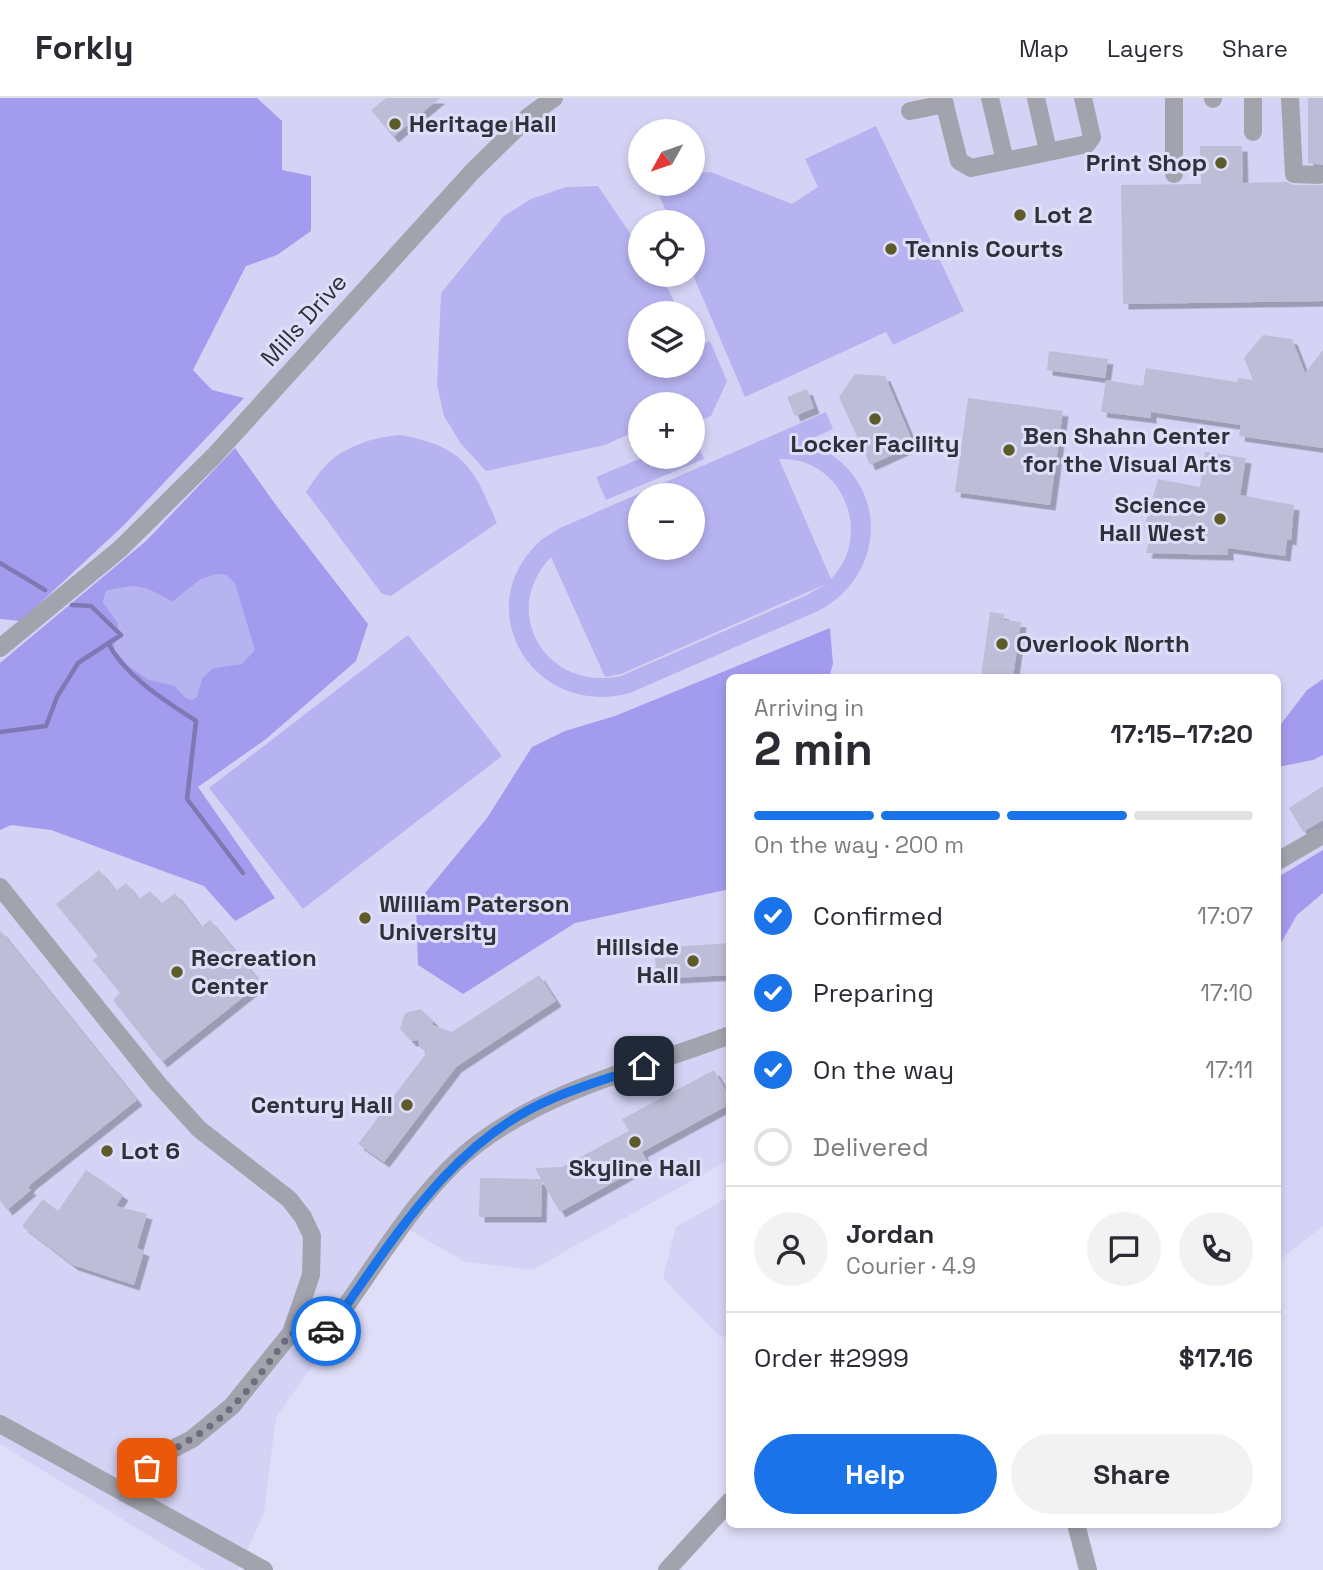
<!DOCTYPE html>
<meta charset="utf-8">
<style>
body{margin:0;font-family:"Space Grotesk",sans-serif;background:#f2f2f3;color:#2b2b33;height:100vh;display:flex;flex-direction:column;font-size:26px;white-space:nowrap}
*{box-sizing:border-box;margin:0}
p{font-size:23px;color:#7c7c81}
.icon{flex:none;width:38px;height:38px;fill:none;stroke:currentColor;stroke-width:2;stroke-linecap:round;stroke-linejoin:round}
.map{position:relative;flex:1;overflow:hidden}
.drawer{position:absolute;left:726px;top:576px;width:555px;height:854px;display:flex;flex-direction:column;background:#fff;border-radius:10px;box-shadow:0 4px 10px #0003}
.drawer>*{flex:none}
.needle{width:46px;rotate:230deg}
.controls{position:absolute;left:628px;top:21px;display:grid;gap:14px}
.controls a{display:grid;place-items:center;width:77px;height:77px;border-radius:50%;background:#fff;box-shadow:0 4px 10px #0003;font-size:35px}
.pin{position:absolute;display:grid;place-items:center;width:60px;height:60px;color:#fff;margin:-30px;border-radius:14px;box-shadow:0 4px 10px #0006}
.courier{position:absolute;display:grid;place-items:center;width:70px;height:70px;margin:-35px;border:5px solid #1a73e8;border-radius:50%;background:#fff;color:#222;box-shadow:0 2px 9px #0007}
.headline em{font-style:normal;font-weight:600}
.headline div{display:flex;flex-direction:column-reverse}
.headline{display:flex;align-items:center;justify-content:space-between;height:119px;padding:0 28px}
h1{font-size:46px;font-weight:600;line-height:52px}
.bar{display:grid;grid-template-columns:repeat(4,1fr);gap:10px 7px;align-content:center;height:84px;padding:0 28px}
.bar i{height:9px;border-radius:5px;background:#e1e1e2}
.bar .active{background:#1a73e8}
.bar p{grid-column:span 4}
.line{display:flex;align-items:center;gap:18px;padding:0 28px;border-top:2px solid #e1e1e2}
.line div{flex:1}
.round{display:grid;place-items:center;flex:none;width:74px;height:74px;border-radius:37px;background:#f2f2f3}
ol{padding:0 28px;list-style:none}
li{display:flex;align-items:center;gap:21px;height:77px}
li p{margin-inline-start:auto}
li .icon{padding:7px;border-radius:50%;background:#1a73e8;color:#fff;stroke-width:4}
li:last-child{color:#7c7c81}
li i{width:38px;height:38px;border:4px solid #e1e1e2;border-radius:50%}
.button{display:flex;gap:14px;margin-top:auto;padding:14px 28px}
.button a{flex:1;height:80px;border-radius:42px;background:#1a73e8;color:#fff;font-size:28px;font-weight:600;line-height:80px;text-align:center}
.button a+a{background:#f2f2f3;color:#2b2b33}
header{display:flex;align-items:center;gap:42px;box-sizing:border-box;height:98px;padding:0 35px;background:#fff;border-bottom:2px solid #e1e1e2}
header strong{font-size:33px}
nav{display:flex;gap:38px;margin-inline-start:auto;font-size:24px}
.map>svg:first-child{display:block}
</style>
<header>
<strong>Forkly</strong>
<nav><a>Map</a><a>Layers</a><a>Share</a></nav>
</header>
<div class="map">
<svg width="1323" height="1472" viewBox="0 0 1323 1472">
<defs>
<filter id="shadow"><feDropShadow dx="5.5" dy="5.5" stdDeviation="0" flood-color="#0004"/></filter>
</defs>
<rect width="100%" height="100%" fill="#dfdef9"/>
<g fill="#d5d3f5" fill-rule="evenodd">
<path d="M172,0H1323V1128L1278,1163V579H730V1061L532,1172L465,1164L410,1132L276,1319L264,1415L238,1472H205L0,1346V328ZM640,33H693V86H640ZM640,124H693V177H640ZM640,215H693V268H640ZM640,306H693V359H640ZM640,397H693V450H640Z"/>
<polygon points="730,1098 730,1241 718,1237 663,1180 676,1129"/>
</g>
<g fill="#b7b3f1" fill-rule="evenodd">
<polygon points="876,28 964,213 893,247 886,234 745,299 693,177 693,124 671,124 654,86 693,86 693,75 711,74 792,106 818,89 805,61"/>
<polygon points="598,88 640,150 640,177 658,177 670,194 679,215 640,215 640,268 693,268 693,251 710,243 727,283 711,318 693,325 693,306 640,306 640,331 605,347 486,373 461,346 444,318 437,287 441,195 504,118 531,101 566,89"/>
<path d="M826,314L833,331L804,344C887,369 894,473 818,513L630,595C534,621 468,512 538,445C544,439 553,435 560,430ZM779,361C843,358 874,437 831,481ZM640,397H693V450H640ZM551,459L605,579L621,576L826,486L805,498L621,578C547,594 498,515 551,459Z"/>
<path d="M400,337C463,348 474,369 497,425L391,498L382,496L306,394C312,385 318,375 326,367C345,348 374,339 400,337Z"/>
<polygon points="694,338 704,361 606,402 596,379 644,359 693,359"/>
<path d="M216,475L226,477L235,486L256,552L242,566L213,570L202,580L197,600L192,602L186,600L175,588L149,583L128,567L114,551L117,526L103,504L106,493C138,485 144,487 172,504L201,481Z"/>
<polygon points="408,537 502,658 303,811 209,690"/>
</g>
<g fill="#a39cee" fill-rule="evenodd">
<polygon points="0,0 257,0 282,23 282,72 311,78 311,133 277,157 246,168 193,272 212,292 244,300 124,427 21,523 0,521"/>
<path d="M235,350L278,410L368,526L356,563L266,641L198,689L275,800L235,823L204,788L51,732L11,727L0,732V565L146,443ZM216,476L226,477L235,486L255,552L242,566L213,570L202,580L197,599L192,602L186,600L175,588L149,582L128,567L114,551L118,526L103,504L106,493C138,485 144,487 172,504L201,481Z"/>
<polygon points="830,530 833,566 829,579 730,579 730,791 575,825 463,896 418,867 416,806 487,720 532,649 565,633 615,618"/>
<polygon points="1323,581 1323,657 1313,662 1278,669 1278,630 1307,592"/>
<polygon points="1323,752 1323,795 1297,817 1278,850 1278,779"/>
</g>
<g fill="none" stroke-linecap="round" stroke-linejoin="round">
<g stroke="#7e79b4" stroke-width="4.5">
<polyline points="0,465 45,492"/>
<path d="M108,545C125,578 165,603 196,623L187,701L243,775"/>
<polyline points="0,634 46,628 57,599 78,565 121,537 91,508 72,507"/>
</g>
</g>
<g fill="#bdbdd7" filter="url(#shadow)">
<polygon points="386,0 440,0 393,39 371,12"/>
<polygon points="1308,0 1323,0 1323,67 1308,65"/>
<polygon points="1200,48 1242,48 1243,85 1287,84 1294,87 1323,87 1323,203 1123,206 1121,87 1201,86"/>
<polygon points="1263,237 1292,241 1305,275 1323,252 1323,350 1239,338 1241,327 1151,314 1151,320 1101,314 1106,282 1143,288 1146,270 1237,284 1238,280 1253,282 1244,260"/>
<polygon points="1049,253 1108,261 1105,280 1047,272"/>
<polygon points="855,276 885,278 914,347 870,367 839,299"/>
<polygon points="807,291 814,310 795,318 787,299"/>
<polygon points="968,300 1063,313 1050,407 955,394"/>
<polygon points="1205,354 1246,360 1240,397 1294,407 1291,442 1287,441 1285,458 1228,450 1228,457 1146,455 1152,432 1144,430 1158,381 1200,389"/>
<polygon points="990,514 1004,516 1004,522 1021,524 1013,579 981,579"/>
<polygon points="1323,688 1323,722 1303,734 1289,710"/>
<polygon points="99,772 116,793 126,785 139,801 150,793 161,806 175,795 201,829 210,822 261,885 162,964 113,902 120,895 93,862 98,858 56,806"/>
<polygon points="0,832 137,1002 31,1086 28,1090 31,1092 7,1112 0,1102"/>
<polygon points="730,845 730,877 657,881 654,850"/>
<polygon points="539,877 556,903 456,969 384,1064 358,1046 427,954 420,950 418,942 411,943 400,931 405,915 421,911 433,923 432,927 452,934"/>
<polygon points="714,972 730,1000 730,1006 642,1054 648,1065 560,1114 542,1083 541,1119 479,1119 480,1080 541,1081 535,1070 562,1069 629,1033 622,1021"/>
<polygon points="86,1072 123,1097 116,1108 147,1116 137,1150 144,1153 134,1187 73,1167 22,1128 43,1101 58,1113"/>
</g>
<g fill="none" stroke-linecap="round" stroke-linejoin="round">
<g stroke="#a3a3ae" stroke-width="18">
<polyline points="943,0 959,63 971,70 1087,46 1092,39 1083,0"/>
<polyline points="990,0 1005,63"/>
<polyline points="1036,0 1048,53"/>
<polyline points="1213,0 1213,1"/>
<polyline points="1253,0 1253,34"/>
<polyline points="1290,0 1294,76 1319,77"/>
<polyline points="910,13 945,6"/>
<polyline points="1174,76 1174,0"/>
<polyline points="0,550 120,451 214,358 472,74 529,18 554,0"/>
<polyline points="1278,763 1319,739"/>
<polyline points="0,789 159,987 199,1031 289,1101 303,1119 312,1138 311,1177 291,1235 232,1308 192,1341 163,1356 147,1370 124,1395"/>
<path d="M291,1235C307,1239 316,1238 330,1230C375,1170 419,1089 480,1044C554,989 646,969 730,937"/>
<polyline points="0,1326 264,1472"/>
<polyline points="1076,1426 1088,1472"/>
<polyline points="667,1472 730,1403"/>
</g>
</g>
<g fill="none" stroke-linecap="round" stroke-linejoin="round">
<path stroke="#6d6d7d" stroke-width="7" stroke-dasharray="0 12.6" d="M147,1370C168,1353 193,1342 214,1325C245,1301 267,1266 291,1235C304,1238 314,1239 326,1233"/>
<path stroke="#1a73e8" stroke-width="9" d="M326,1233L334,1225C395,1139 452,1042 554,1000C583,987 614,979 644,968"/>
</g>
<g fill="#5d5b28" stroke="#dfdef9" stroke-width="2.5">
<circle cx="395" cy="26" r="7"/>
<circle cx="1221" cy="65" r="7"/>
<circle cx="1020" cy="117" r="7"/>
<circle cx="891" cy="151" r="7"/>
<circle cx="875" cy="321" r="7"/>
<circle cx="1009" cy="352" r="7"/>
<circle cx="1220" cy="421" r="7"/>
<circle cx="1002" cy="546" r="7"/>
<circle cx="365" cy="820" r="7"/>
<circle cx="693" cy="863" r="7"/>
<circle cx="177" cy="874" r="7"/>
<circle cx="407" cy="1007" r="7"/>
<circle cx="635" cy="1044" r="7"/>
<circle cx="107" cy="1053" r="7"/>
</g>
<g text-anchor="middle" stroke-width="6" stroke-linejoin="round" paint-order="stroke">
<g font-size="24" font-weight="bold" fill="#30303a" stroke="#dfdef9" text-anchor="start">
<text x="409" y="34">Heritage Hall</text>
<text x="1207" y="73" text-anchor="end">Print Shop</text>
<text x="1034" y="125">Lot 2</text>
<text x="905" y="159">Tennis Courts</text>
<text x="1023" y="346">Ben Shahn Center<tspan x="1023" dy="28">for the Visual Arts</tspan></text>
<text x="875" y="354" text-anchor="middle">Locker Facility</text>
<text x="1206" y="415" text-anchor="end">Science<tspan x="1206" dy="28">Hall West</tspan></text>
<text x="1016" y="554">Overlook North</text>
<text x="379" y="814">William Paterson<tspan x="379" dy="28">University</tspan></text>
<text x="679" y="857" text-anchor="end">Hillside<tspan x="679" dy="28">Hall</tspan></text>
<text x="191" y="868">Recreation<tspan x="191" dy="28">Center</tspan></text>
<text x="393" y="1015" text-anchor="end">Century Hall</text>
<text x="121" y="1061">Lot 6</text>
<text x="635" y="1078" text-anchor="middle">Skyline Hall</text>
</g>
<g font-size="24" fill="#30303a" stroke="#dfdef9">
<text transform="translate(304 222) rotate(-48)" y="8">Mills Drive</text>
</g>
</g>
</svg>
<div class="controls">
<a><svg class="needle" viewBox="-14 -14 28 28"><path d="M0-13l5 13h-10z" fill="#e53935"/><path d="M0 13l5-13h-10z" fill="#7c7c81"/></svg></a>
<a><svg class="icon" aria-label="locate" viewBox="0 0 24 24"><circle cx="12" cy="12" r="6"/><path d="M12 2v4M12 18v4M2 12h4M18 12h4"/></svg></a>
<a><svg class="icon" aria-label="layers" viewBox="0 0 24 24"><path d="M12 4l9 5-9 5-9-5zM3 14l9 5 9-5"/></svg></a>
<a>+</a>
<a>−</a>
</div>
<div class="pin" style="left:147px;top:1370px;background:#ea580c"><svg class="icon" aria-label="bag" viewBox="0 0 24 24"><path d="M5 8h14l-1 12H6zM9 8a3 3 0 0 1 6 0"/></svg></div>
<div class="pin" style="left:644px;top:968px;background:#1f2937"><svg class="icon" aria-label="home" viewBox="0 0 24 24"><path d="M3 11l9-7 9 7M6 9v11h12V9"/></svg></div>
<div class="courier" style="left:326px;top:1233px"><svg class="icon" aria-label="car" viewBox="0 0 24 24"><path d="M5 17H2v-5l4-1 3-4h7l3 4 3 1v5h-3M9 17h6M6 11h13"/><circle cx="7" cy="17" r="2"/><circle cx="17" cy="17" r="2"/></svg></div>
<section class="drawer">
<div class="headline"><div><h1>2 min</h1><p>Arriving in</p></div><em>17:15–17:20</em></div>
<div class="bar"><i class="active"></i><i class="active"></i><i class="active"></i><i></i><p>On the way · 200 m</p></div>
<ol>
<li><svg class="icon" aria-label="check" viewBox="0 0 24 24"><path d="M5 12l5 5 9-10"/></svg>Confirmed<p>17:07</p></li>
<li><svg class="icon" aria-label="check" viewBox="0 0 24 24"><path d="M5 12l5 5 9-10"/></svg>Preparing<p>17:10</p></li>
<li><svg class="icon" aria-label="check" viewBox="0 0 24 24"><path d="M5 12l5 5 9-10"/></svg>On the way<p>17:11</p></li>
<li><i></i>Delivered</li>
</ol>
<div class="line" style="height:126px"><a class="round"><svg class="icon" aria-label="person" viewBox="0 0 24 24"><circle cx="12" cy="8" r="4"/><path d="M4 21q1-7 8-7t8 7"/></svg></a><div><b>Jordan</b><p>Courier · 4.9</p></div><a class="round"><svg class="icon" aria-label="chat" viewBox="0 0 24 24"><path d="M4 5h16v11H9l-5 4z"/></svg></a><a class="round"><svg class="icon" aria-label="phone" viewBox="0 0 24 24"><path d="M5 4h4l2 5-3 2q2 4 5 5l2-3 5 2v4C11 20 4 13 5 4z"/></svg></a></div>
<div class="line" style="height:91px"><div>Order #2999</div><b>$17.16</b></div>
<div class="button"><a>Help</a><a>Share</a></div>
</section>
</div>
